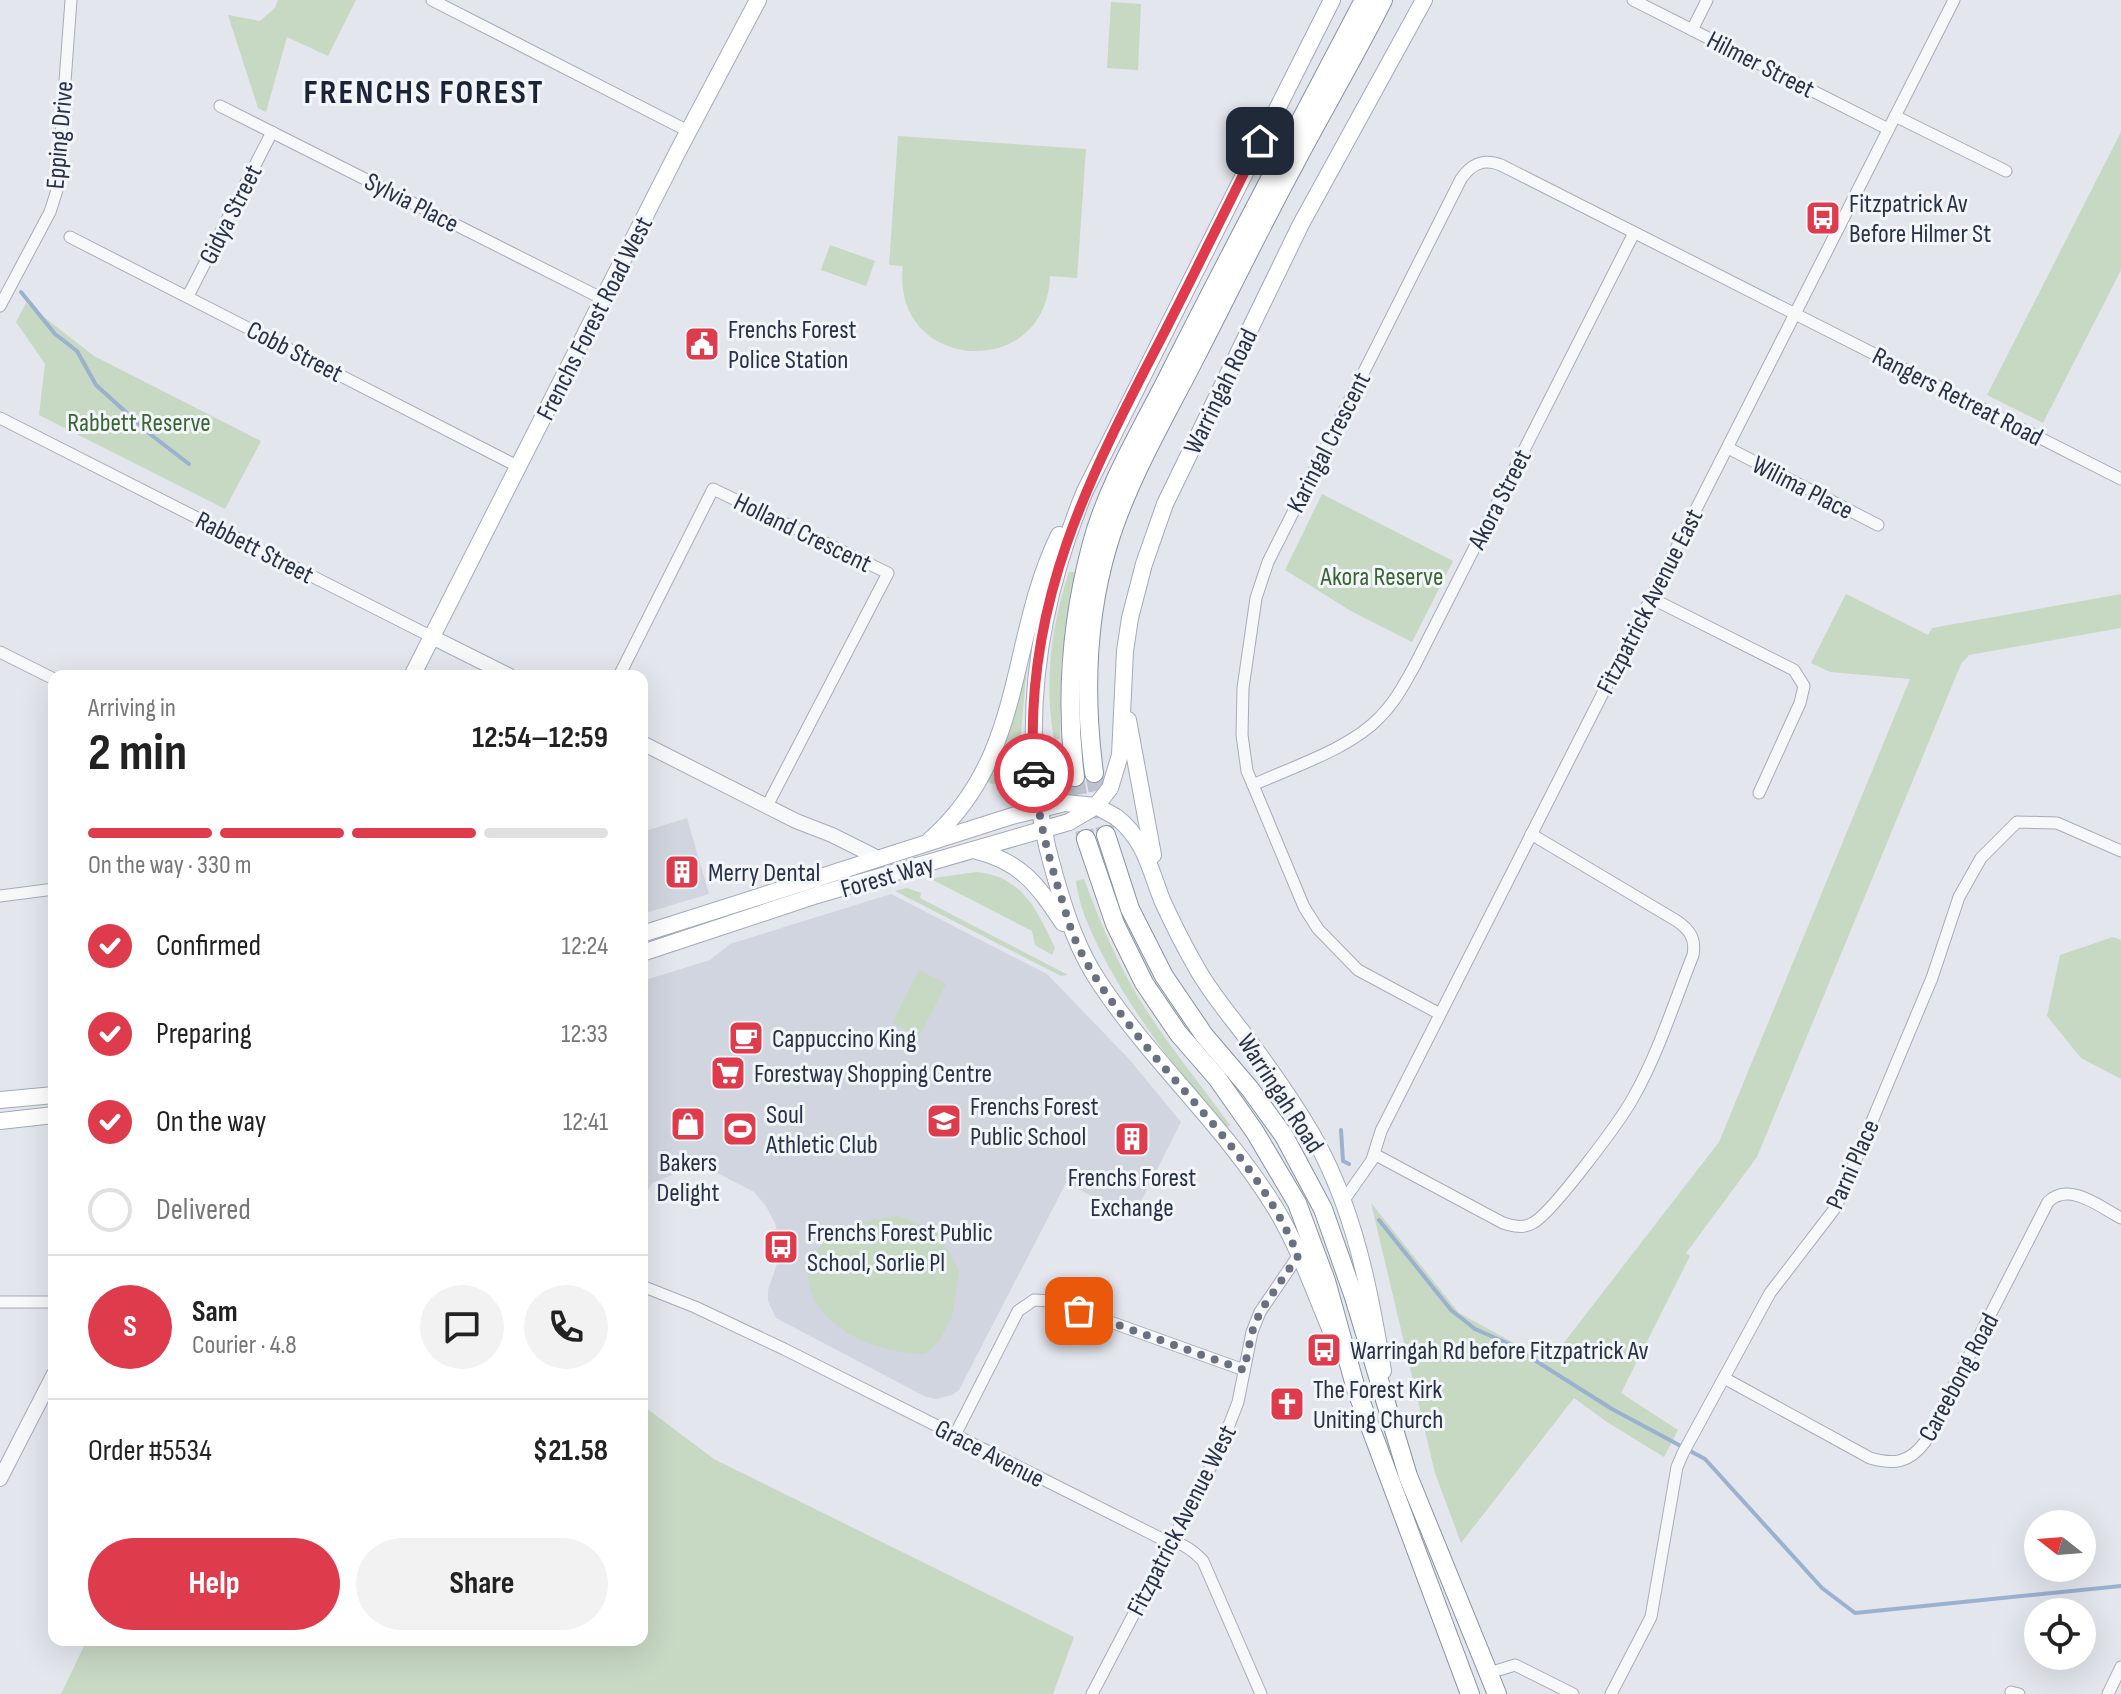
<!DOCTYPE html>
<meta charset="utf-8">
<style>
body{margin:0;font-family:"Sofia Sans Condensed",sans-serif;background:#f2f2f2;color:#222;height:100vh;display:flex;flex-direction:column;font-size:30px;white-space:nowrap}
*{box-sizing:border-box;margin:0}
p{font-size:26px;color:#767676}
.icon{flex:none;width:44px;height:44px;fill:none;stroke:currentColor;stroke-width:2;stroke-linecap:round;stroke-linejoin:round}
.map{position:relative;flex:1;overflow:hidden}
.drawer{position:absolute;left:48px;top:670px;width:600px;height:976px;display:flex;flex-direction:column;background:#fff;border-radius:16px;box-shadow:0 8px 32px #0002}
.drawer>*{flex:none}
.needle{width:52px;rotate:287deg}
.controls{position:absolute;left:2024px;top:1510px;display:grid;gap:16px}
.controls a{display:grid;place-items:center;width:72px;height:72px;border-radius:50%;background:#fff;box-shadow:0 8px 32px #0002;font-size:40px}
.pin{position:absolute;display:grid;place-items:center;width:68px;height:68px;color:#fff;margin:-34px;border-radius:16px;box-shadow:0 4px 12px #0006}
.courier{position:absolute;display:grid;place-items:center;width:80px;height:80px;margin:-40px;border:6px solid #de3b4c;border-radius:50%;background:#fff;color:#222;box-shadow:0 2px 10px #0007}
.summary em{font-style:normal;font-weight:700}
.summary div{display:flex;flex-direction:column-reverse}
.summary{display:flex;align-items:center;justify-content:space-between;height:136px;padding:0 40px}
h1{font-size:52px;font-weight:700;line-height:60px}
.bar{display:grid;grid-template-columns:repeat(4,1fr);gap:12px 8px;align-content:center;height:96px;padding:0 40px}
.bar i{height:10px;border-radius:6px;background:#e0e0e0}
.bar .on{background:#de3b4c}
.bar p{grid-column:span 4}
.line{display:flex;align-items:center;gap:20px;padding:0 40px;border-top:2px solid #e0e0e0}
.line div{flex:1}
.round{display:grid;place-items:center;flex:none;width:84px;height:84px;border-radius:42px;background:#f2f2f2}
ol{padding:0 40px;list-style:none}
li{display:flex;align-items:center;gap:24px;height:88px}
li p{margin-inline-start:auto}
li .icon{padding:8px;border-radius:50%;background:#de3b4c;color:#fff;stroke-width:4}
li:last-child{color:#767676}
li i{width:44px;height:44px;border:4px solid #e0e0e0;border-radius:50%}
.cta{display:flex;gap:16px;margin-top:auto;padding:16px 40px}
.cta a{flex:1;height:92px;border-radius:48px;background:#de3b4c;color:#fff;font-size:32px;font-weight:700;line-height:92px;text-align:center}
.cta a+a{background:#f2f2f2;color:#222}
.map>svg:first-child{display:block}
</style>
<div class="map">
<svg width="2121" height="1694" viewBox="0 0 2121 1694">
<rect width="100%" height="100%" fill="#e3e6ed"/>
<g fill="#d1d5df">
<polygon points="687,818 709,894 642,914 642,832"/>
<polygon points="891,894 1047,974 1129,1059 1181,1122 1133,1217 1066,1183 959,1390 952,1395 936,1399 926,1397 776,1318 768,1301 768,1290 779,1258 779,1240 775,1223 766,1206 754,1192 700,1164 652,1183 642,1201 642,981 710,960 730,944"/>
</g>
<g fill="#c7d8c3">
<polygon points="278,0 356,0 328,56 287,37 266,112 258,108 228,15 260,21 275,8"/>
<polygon points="1111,2 1141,4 1138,70 1107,68"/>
<polygon points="2121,132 2121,270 2043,423 1987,395"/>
<path d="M898,136L1086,149L1077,278L1050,276C1046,384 890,371 903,266L889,265Z"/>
<polygon points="830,245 875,261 866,286 821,270"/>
<polygon points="26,303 94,356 261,441 225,509 39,415 45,364 16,322"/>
<polygon points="1322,494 1453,561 1412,642 1351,611 1285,570"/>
<path d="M1069,572H1075L1061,664L1060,739H1054C1044,682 1051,627 1069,572Z"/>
<polygon points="1846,594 1928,635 1932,628 2121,594 2121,628 1969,655 1961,664 1757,1157 1686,1253 1690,1256 1621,1393 1678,1430 1664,1457 1607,1422 1574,1398 1461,1543 1435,1473 1371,1203 1459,1313 1549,1362 1719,1142 1910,679 1830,672 1811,663"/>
<polygon points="1027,664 1021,732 1024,790 1019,794 1014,784 991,784 986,780"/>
<path d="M976,872C1023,876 1037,911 1055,948L1052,955L1035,945L1032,931L933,880L934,878Z"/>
<path d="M1084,879C1097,914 1111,948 1129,981C1157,1032 1196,1078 1230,1125L1224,1129C1180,1073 1136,1019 1103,956C1091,932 1079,908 1076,881Z"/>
<polygon points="907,888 921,893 920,898 1068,975 1061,976 895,891"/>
<polygon points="2113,937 2121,940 2121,1079 2081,1058 2047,1016 2060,955"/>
<polygon points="919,970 946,984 919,1037 892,1023"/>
<path d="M899,1216L938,1232L959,1271L952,1317L939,1341L925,1354C799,1350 753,1230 899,1216Z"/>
<polygon points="642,1405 714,1459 1074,1637 1053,1694 61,1694 87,1640 642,1640"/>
</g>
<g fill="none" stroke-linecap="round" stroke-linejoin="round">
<g stroke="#9ab2d0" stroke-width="4">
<polyline points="21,292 55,334 77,351 96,385 150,434 189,464"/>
<polyline points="1341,1130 1343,1161 1349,1164"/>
<polyline points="1379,1220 1451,1310 1475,1329 1509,1344 1612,1409 1705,1459 1822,1588 1855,1613 2121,1586"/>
</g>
<g stroke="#bec2cc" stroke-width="18" stroke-dasharray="18 9" stroke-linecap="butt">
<polyline points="1094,773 1106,835"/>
<polyline points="1075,777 1086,839"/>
</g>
<defs>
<g id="minor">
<polyline points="432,0 688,131"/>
<polyline points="1633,0 1888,129"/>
<polyline points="1692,30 1707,0"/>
<polyline points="220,106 603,299"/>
<polyline points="1895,116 2006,171"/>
<polyline points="70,237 519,467"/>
<polyline points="188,296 272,132"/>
<polyline points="0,306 50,212 57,190 71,0"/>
<polyline points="0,418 432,637"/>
<polyline points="1728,448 1878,525"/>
<polyline points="1651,598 1794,670 1804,686 1800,703 1759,793"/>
<polyline points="0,652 54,679"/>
<polyline points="619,676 713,489 888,573 767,806"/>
<path d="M1253,785C1292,767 1350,749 1380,717C1395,702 1405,683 1415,665L1634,233"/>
<polyline points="0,896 54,889"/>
<path d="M1440,1014L1358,970L1318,929L1304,907L1253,785L1247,771L1242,735L1243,688L1256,598L1268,562L1461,179C1471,164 1483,158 1501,165L2121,479"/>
<path d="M1374,1154L1503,1223C1513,1226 1523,1229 1533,1223C1552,1213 1621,1120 1633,1098C1658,1054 1674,1003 1693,955C1696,939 1690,930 1677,921L1531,834"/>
<polyline points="1344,1200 1372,1160 1381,1131 1954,0"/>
<path d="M642,1286L695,1307L784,1349L1162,1539C1179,1541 1191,1548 1203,1561L1261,1694"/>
<polyline points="0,1302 54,1302"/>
<path d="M1724,1378L1870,1458C1894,1465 1909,1463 1925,1442L2048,1202C2069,1181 2100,1207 2121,1218"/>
<polyline points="955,1435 1018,1311 1034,1300 1052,1301 1244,1370"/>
<polyline points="1489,1673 1515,1665 1573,1694"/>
<polyline points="2011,1692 2019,1694"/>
<polyline points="1092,1694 1219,1451 1238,1402 1252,1332 1260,1312 1298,1256"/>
<polyline points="1611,1694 1651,1617 1677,1467 1683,1453 1770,1293 1836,1207 1932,978 1959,897 1981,858 2017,822 2057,823 2121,851"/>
<polyline points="2108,1694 2121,1667"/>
</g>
<g id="tertiary">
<polyline points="432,637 510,676"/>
<polyline points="642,743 796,821 832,835 880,859"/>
<polyline points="0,1479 54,1374"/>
</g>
<polyline id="secondary" points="412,676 678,151 758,0"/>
<g id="primary">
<path d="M1332,0L1085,491C1034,615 1016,746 1055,876C1066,914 1077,949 1099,982C1151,1061 1224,1125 1274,1206C1301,1250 1318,1302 1339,1350"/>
<polyline points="1128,720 1153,855"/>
<polyline points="1110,788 1120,755 1125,651 1130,618 1144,564 1165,504 1301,224 1424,0"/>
<path d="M1116,817C1144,838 1150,869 1162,900C1172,922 1183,944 1195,965C1211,995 1235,1021 1255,1049C1275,1076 1295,1105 1312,1134C1354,1207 1370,1290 1383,1371"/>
<path d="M930,840C1026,756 1008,639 1059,535"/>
<path d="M977,851C1022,862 1038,886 1063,923"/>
<polyline points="642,934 1012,816 1065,803"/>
<polyline points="642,953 817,895 1069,822"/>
<polyline points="0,1100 54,1095"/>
<polyline points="0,1121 54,1115"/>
</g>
<g id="trunk">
<path d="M1094,773C1084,697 1086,618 1108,545C1127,482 1162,422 1192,364C1226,298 1259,230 1294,165C1323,110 1355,56 1383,0"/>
<path d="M1075,777C1065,697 1071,621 1092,543C1108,483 1146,422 1173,367C1235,244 1300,122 1364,0"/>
<polyline points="1106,835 1130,909 1164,976 1204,1035 1250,1089 1284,1136 1323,1209 1354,1297 1408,1476 1497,1694"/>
<polyline points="1086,839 1115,924 1144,983 1178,1033 1217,1078 1255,1132 1297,1203 1326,1281 1356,1389 1470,1694"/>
</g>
</defs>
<use href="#minor" stroke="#a7acb8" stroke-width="13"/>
<use href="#tertiary" stroke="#a7acb8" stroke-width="16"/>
<use href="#secondary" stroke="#a7acb8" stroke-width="18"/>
<use href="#primary" stroke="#a1aaba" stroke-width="18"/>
<use href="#trunk" stroke="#8892a5" stroke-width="20"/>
<use href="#minor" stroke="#f7f8fa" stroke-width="11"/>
<use href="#tertiary" stroke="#f7f8fa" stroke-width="14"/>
<use href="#secondary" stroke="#fff" stroke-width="16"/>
<use href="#primary" stroke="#fff" stroke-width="16"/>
<use href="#trunk" stroke="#fff" stroke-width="18"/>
<defs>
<g id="primary-bridge">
<polyline points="1065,803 1096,806 1116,817"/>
<polyline points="1069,822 1096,806 1110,788"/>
</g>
</defs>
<use href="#primary-bridge" stroke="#a1aaba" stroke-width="18" stroke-linecap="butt"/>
<use href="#primary-bridge" stroke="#fff" stroke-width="16"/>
</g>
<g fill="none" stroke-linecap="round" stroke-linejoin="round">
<path stroke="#697181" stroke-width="8" stroke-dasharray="0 14.4" d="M1034,773C1038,818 1049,860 1063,903C1067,917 1071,931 1077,944C1092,976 1115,1007 1137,1035C1194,1106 1264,1170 1298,1256L1260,1312L1252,1332L1244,1370L1079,1311"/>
<path stroke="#de3b4c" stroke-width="10" d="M1034,773C1022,605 1090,475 1165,331C1197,268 1228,205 1260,141"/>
</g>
<defs>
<symbol id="bus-square" viewBox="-11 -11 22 22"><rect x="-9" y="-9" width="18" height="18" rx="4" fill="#de3b4c" stroke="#f3f6f9"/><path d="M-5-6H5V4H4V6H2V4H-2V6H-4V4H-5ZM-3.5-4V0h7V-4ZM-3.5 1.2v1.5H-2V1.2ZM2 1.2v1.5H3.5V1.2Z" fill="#fff"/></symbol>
<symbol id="civic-square" viewBox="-11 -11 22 22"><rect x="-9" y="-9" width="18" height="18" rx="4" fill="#de3b4c" stroke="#f3f6f9"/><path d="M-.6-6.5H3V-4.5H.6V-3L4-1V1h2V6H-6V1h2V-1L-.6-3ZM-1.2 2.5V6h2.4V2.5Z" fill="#fff"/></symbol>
<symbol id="building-square" viewBox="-11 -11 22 22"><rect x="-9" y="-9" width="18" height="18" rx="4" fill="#de3b4c" stroke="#f3f6f9"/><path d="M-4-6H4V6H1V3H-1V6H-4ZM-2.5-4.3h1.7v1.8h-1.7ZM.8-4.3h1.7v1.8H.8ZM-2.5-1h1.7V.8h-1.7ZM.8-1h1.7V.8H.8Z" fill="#fff"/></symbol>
<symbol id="cafe-square" viewBox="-11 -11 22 22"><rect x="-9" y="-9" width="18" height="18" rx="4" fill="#de3b4c" stroke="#f3f6f9"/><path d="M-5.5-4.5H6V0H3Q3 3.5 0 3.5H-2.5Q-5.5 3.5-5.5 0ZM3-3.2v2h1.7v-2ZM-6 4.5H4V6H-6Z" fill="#fff"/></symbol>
<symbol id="supermarket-square" viewBox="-11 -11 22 22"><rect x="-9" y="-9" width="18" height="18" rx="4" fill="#de3b4c" stroke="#f3f6f9"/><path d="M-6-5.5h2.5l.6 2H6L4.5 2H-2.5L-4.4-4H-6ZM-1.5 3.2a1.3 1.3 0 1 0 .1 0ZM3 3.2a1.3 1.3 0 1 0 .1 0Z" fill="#fff"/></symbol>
<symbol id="school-square" viewBox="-11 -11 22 22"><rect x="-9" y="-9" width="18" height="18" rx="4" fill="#de3b4c" stroke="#f3f6f9"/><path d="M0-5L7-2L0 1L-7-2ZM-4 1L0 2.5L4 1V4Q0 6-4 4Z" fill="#fff"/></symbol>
<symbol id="shop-square" viewBox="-11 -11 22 22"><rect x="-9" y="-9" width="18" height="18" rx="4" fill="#de3b4c" stroke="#f3f6f9"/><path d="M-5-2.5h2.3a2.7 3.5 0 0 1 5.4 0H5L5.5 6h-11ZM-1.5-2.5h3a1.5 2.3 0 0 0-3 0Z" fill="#fff"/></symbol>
<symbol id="stadium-square" viewBox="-11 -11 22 22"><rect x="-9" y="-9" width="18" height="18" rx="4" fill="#de3b4c" stroke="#f3f6f9"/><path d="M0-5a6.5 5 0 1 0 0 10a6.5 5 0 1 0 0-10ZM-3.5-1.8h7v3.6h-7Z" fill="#fff"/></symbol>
<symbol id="church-square" viewBox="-11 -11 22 22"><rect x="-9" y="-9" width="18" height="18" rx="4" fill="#de3b4c" stroke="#f3f6f9"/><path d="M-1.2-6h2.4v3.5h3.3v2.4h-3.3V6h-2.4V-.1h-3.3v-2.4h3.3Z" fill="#fff"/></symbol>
</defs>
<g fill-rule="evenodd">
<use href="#bus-square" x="1803" y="198" width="40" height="40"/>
<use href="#civic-square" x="682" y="324" width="40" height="40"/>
<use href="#building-square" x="662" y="852" width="40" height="40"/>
<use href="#cafe-square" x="726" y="1018" width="40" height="40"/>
<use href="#supermarket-square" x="708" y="1053" width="40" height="40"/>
<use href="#school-square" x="924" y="1101" width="40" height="40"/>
<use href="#shop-square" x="668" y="1104" width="40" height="40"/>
<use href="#stadium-square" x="720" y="1109" width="40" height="40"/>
<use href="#building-square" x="1112" y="1119" width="40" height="40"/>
<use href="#bus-square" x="761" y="1227" width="40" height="40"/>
<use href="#bus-square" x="1304" y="1330" width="40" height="40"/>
<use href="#church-square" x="1267" y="1384" width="40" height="40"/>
</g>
<g text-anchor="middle" stroke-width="6" stroke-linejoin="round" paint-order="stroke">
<g font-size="26" fill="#283247" stroke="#f3f6f9">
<text transform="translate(1761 64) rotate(27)" y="9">Hilmer Street</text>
<text transform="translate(59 135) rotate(-85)" y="9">Epping Drive</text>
<text transform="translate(412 202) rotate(27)" y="9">Sylvia Place</text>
<text transform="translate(230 214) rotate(-63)" y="9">Gidya Street</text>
<text transform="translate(594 318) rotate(-63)" y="9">Frenchs Forest Road West</text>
<text transform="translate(295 351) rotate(27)" y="9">Cobb Street</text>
<text transform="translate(1220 391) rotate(-64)" y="9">Warringah Road</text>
<text transform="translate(1958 396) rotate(27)" y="9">Rangers Retreat Road</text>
<text transform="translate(1328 442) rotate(-63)" y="9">Karingal Crescent</text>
<text transform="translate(1803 487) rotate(27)" y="9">Wilima Place</text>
<text transform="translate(1499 499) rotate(-63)" y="9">Akora Street</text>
<text transform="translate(803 532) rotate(26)" y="9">Holland Crescent</text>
<text transform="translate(255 547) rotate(27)" y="9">Rabbett Street</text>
<text transform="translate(1649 601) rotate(-63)" y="9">Fitzpatrick Avenue East</text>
<text transform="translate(887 876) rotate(-16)" y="9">Forest Way</text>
<text transform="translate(1281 1093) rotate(57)" y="9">Warringah Road</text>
<text transform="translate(1852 1164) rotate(-66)" y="9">Parni Place</text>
<text transform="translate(1958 1377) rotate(-62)" y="9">Careebong Road</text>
<text transform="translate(990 1453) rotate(27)" y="9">Grace Avenue</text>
<text transform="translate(1181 1520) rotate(-63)" y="9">Fitzpatrick Avenue West</text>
</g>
<g font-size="26" fill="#283247" stroke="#f3f6f9" text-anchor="start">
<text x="1849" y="212">Fitzpatrick Av<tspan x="1849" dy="30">Before Hilmer St</tspan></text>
<text x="728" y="338">Frenchs Forest<tspan x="728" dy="30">Police Station</tspan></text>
<text x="708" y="881">Merry Dental</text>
<text x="772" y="1047">Cappuccino King</text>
<text x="754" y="1082">Forestway Shopping Centre</text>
<text x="970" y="1115">Frenchs Forest<tspan x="970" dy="30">Public School</tspan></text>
<text x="766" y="1123">Soul<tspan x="766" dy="30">Athletic Club</tspan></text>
<text x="688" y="1171" text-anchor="middle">Bakers<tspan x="688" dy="30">Delight</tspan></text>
<text x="1132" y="1186" text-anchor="middle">Frenchs Forest<tspan x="1132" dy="30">Exchange</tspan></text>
<text x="807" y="1241">Frenchs Forest Public<tspan x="807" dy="30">School, Sorlie Pl</tspan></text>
<text x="1350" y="1359">Warringah Rd before Fitzpatrick Av</text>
<text x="1313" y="1398">The Forest Kirk<tspan x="1313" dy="30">Uniting Church</tspan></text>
</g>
<g font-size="26" fill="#3b6534" stroke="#f3f6f9">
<text x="139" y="431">Rabbett Reserve</text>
<text x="1382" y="585">Akora Reserve</text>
</g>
<g font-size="34" font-weight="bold" letter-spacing="2" fill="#1a2338" stroke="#f3f6f9">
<text x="424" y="103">FRENCHS FOREST</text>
</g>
</g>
</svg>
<div class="controls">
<a><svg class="needle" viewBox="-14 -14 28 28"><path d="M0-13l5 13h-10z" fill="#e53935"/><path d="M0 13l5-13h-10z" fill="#767676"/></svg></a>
<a><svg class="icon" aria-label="locate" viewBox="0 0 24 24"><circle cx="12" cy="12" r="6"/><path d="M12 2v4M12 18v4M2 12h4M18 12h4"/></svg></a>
</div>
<div class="pin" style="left:1079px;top:1311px;background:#ea580c"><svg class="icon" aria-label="bag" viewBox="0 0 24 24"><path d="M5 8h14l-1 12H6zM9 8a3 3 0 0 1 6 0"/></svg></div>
<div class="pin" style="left:1260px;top:141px;background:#1f2937"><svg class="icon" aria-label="home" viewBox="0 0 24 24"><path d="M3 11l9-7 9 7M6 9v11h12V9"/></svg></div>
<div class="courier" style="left:1034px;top:773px"><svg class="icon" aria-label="car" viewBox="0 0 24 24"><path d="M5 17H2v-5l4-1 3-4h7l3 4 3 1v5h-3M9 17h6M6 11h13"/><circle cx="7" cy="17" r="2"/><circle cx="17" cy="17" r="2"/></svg></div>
<section class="drawer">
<div class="summary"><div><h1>2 min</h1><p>Arriving in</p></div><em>12:54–12:59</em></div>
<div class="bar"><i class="on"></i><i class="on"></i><i class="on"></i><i></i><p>On the way · 330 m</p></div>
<ol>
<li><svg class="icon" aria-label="check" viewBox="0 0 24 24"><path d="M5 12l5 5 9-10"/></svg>Confirmed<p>12:24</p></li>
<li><svg class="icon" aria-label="check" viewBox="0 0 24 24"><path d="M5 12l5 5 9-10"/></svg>Preparing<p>12:33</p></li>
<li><svg class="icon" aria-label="check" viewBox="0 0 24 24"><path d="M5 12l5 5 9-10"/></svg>On the way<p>12:41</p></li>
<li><i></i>Delivered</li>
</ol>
<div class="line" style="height:144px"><b class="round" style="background:#de3b4c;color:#fff">S</b><div><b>Sam</b><p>Courier · 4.8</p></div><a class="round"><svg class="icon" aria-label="chat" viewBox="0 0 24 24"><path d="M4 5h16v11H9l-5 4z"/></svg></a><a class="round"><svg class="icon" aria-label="phone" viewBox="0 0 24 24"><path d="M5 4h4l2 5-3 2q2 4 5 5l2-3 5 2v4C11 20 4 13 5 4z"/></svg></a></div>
<div class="line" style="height:104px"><div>Order #5534</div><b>$21.58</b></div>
<div class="cta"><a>Help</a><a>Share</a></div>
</section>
</div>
